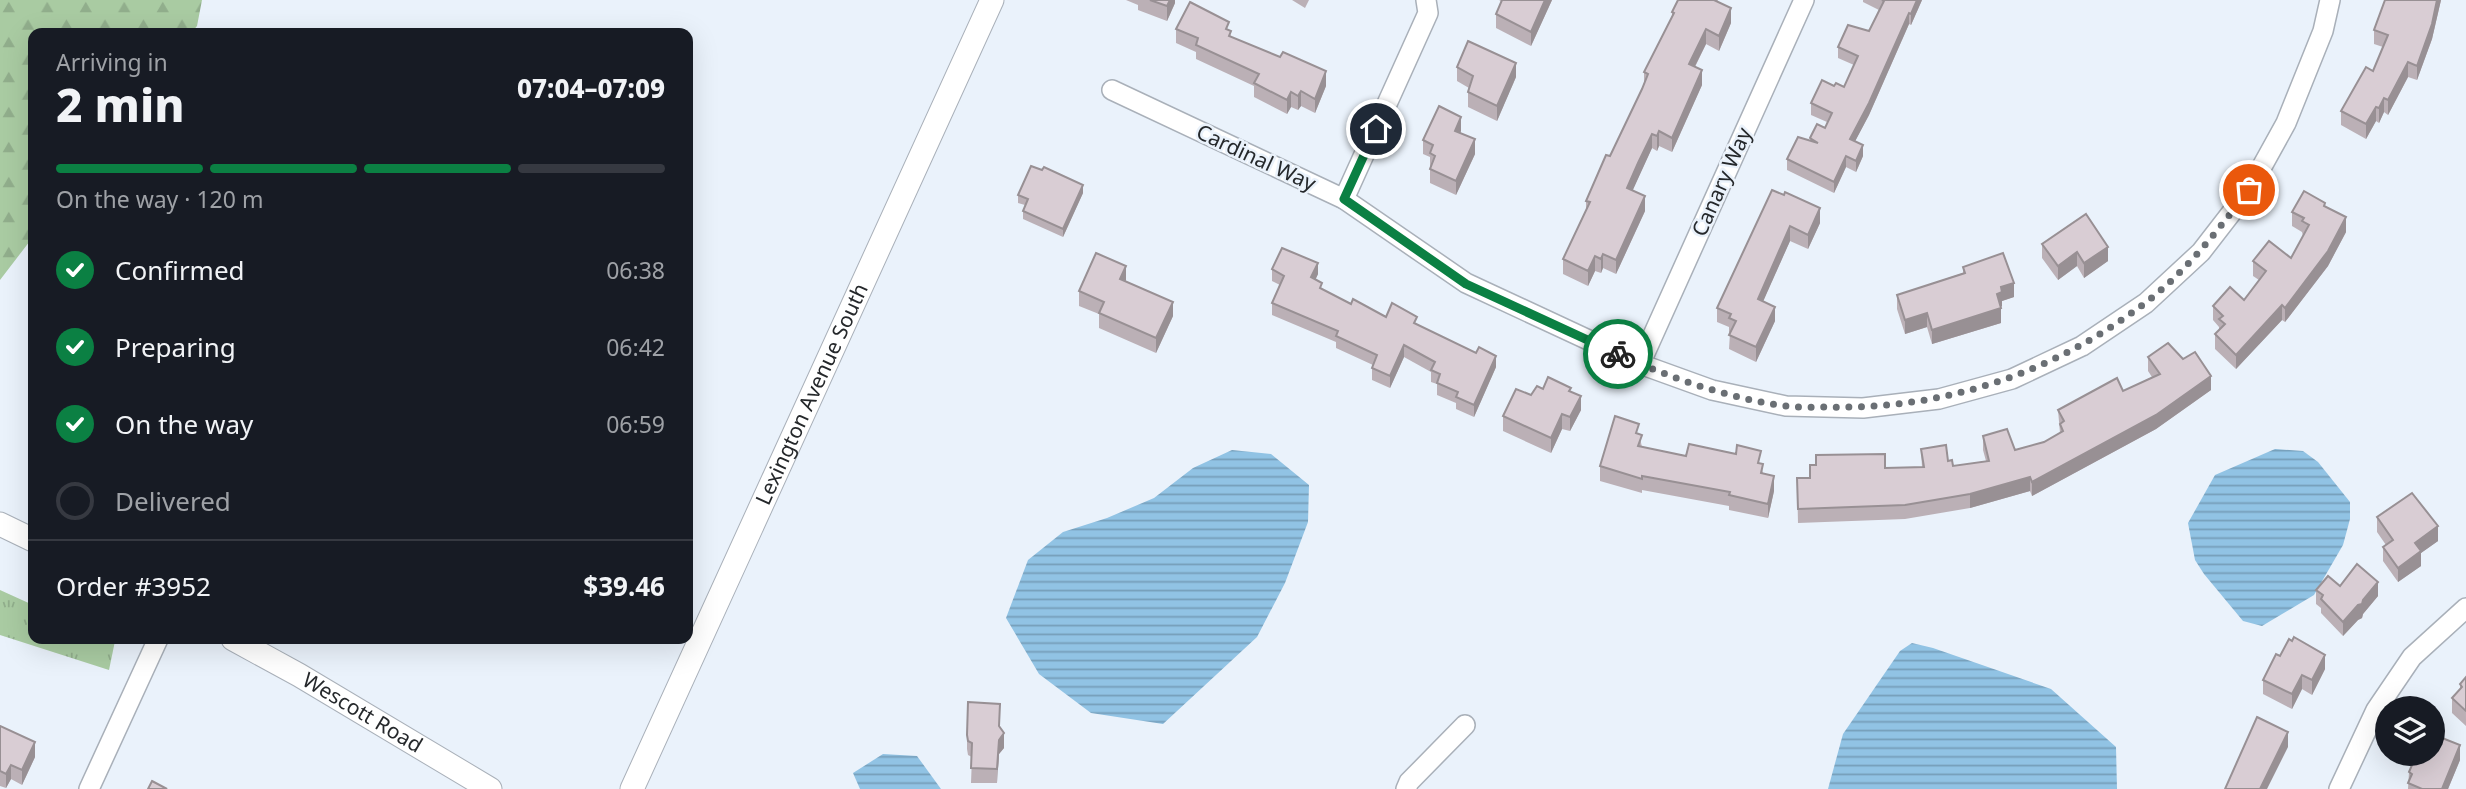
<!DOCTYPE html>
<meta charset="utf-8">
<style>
body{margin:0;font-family:"Noto Sans",sans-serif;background:#242831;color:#f1f3f6;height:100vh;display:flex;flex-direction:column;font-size:26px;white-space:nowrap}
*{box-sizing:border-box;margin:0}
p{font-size:23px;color:#9ea1a6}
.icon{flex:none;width:38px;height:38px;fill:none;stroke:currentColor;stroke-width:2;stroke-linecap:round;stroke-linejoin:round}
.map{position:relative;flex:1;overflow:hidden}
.panel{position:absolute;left:28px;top:28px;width:665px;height:616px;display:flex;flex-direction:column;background:#171b24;border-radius:14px;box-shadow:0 7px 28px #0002}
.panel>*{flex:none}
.buttons{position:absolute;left:2375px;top:696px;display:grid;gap:14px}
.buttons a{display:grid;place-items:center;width:70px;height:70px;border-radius:50%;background:#171b24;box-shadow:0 7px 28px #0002;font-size:35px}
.pin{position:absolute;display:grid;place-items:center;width:60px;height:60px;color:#fff;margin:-30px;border:4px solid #fff;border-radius:50%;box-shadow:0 2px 7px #0007}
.courier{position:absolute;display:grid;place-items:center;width:70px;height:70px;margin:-35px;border:5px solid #0b8043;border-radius:50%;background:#fff;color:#222;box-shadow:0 2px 9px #0007}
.headline em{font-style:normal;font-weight:800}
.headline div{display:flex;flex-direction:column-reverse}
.headline{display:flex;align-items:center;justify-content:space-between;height:119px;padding:0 28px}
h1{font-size:46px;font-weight:800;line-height:52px}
.bar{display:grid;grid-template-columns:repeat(4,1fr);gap:10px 7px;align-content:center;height:84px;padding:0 28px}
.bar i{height:9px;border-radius:5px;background:#363941}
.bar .active{background:#0b8043}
.bar p{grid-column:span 4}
.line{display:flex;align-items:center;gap:18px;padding:0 28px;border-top:2px solid #363941}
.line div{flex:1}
ol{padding:0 28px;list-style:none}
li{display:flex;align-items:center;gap:21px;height:77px}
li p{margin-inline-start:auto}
li .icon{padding:7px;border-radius:50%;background:#0b8043;color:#fff;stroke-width:4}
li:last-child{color:#9ea1a6}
li i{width:38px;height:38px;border:4px solid #363941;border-radius:50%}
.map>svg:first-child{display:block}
</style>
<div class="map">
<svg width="2466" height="789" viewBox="0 0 2466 789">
<defs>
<pattern id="forest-firs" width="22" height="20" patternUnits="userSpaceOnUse" patternTransform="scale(1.75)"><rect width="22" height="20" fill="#a9cba2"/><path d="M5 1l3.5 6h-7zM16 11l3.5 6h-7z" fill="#91ae8c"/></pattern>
<pattern id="park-tufts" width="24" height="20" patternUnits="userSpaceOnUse" patternTransform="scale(1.75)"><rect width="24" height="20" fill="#a9cba2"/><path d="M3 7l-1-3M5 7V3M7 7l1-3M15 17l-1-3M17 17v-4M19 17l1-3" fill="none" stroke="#91ae8c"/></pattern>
<pattern id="water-rules" width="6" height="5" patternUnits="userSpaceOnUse" patternTransform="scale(1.75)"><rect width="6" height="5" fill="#91c3e4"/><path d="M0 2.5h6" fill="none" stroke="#769eb9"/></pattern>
</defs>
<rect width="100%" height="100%" fill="#eaf2fb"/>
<polygon fill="url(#forest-firs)" points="0,0 202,0 197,26 191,33 33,33 33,237 0,280"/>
<polygon fill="url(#park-tufts)" points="0,590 33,605 33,639 111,639 115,641 109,670 0,635"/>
<g fill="url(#water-rules)">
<polygon points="2275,449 2303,451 2318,462 2350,502 2350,519 2343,545 2314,595 2262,626 2243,621 2204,574 2195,560 2188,523 2215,475"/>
<polygon points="1232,450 1271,454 1309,485 1308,522 1285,583 1257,637 1163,724 1091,713 1039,674 1006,618 1028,560 1063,532 1107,518 1154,498 1193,468"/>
<polygon points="1912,643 1933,648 2051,689 2116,747 2117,789 1828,789 1843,734 1900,651"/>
<polygon points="883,754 917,756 941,789 860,789 853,773"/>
</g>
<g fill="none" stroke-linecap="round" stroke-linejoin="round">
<defs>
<g id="minor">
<polyline points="1112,90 1344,199 1466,283 1640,364 1712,390 1786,406 1863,408 1939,399 2012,379 2082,346 2146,303 2201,252 2249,190 2286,123 2323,31 2330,0"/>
<polyline points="1344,199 1428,13 1426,0"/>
<polyline points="1640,364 1804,0"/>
<polyline points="89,789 158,639"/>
<polyline points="1406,789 1409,782 1465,725"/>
<polyline points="2339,789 2376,710 2412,657 2466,608"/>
</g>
<g id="tertiary">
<polyline points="0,524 33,540"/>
<path id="s1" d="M233,639L299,675L490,789"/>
<path id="s2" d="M632,789L992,0"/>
</g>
</defs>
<use href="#minor" stroke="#a9b0b9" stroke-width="22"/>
<use href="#tertiary" stroke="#a9b0b9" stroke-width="25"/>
<use href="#minor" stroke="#fff" stroke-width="19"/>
<use href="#tertiary" stroke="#fff" stroke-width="23"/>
</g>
<g fill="#bbb0b6">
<polygon points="1126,0 1175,0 1175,3 1167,21 1138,10 1138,5"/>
<polygon points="1292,0 1309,0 1305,8"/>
<polygon points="1499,0 1552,0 1531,46 1496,28 1496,14 1501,1"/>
<polygon points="1678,0 1718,0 1717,2 1731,23 1719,51 1706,44 1695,67 1702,85 1672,152 1659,146 1657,151 1652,148 1632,191 1645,211 1616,274 1603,268 1601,273 1595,271 1588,286 1563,274 1563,259 1586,211 1586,201 1610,156 1644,85 1644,72 1672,18 1672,12"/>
<polygon points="1863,0 1922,0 1911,25 1909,24 1869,115 1855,141 1863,156 1856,172 1846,167 1834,193 1787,170 1787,159 1810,141 1810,138 1825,128 1827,122 1811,115 1811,103 1834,86 1844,87 1854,65 1838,58 1838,47 1869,31 1879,10 1863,2"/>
<polygon points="2385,0 2441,0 2432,39 2417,80 2408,77 2388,115 2384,112 2379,123 2376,121 2366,139 2341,125 2341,111 2373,71 2383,47 2374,44 2374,30"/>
<polygon points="1176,29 1229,30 1231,37 1326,86 1315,113 1301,106 1298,110 1291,107 1287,114 1254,97 1254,86 1196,59 1196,52 1176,43"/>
<polygon points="1457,67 1516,77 1497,121 1468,107 1468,92 1469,88 1457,81"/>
<polygon points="1461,131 1460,133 1475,154 1456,195 1430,183 1430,157 1423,154 1423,140"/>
<polygon points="1772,190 1820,223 1808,249 1790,241 1763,301 1775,321 1756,362 1729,349 1730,333 1729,332 1729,327 1717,322 1717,308"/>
<polygon points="1083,193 1063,237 1023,219 1023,211 1025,205 1018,203 1018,195"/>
<polygon points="2325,207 2346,232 2328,266 2285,322 2282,320 2236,369 2215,349 2215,334 2219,330 2219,327 2213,320 2213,306 2244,300 2259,280 2253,276 2253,261 2291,258 2303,236 2302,232 2292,226 2292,212"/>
<polygon points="2042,244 2108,261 2084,278 2077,266 2058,280 2042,258"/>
<polygon points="1963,267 2014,297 2002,301 2002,306 2001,307 2001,323 1932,344 1927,327 1905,334 1897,309 1897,295 1963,273"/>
<polygon points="1272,269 1318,274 1315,280 1322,289 1351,304 1386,317 1417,324 1496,367 1474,417 1456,409 1456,403 1437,395 1437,384 1431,382 1431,372 1404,357 1390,388 1372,380 1372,368 1373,365 1336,348 1336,342 1272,315 1272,303 1280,285 1272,281"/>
<polygon points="1126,281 1173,316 1156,353 1099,328 1099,314 1079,306 1079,291"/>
<polygon points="2148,357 2211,390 2156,429 2032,496 2030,491 1970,508 1905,519 1798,523 1797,478 1810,478 1885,468 1922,467 1921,449 1948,461 1953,466 1986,461 1983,450 1983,436 2015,450 2044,442 2060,433 2058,410 2123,391 2152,377 2148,371"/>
<polygon points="1543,389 1571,391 1581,410 1570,431 1562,429 1551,453 1503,431 1503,416 1531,395"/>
<polygon points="1639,434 1642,447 1686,456 1761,464 1763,474 1774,491 1768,518 1729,510 1729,506 1642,490 1642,493 1600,481 1600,466"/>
<polygon points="2377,517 2438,541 2421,553 2421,566 2398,582 2383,561 2383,547 2386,545 2377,532"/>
<polygon points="2340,586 2378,596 2363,614 2362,618 2358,620 2343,636 2321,613 2321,608 2316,604 2316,590"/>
<polygon points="2280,656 2325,669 2312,695 2302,689 2292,709 2263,694 2263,680"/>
<polygon points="2466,677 2466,726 2452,713 2452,698 2460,690 2460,684"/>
<polygon points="1000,718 1000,728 1004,748 999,754 997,783 971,783 972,757 968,755 967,749 967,735"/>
<polygon points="0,726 35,757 22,785 11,779 6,788 0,786"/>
<polygon points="2412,757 2460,760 2448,789 2408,789 2409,772 2412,765"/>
</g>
<g fill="#989094">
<polygon points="1170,0 1175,0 1175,3 1167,21 1167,6"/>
<polygon points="1545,0 1552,0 1531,46 1531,32"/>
<polygon points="1917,0 1922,0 1911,25 1911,14"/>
<polygon points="2437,0 2441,0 2432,39 2417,80 2417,66"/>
<polygon points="1731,8 1731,23 1719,51 1719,36"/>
<polygon points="1909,13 1909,24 1869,115 1850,151 1850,139"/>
<polygon points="1706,29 1706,44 1689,78 1689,64"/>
<polygon points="2408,62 2408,77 2388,115 2388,100"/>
<polygon points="1516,63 1516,77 1497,121 1497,106"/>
<polygon points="1702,70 1702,85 1672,152 1672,138"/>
<polygon points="1326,71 1326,86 1315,113 1315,99"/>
<polygon points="1301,91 1301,106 1298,110 1298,96"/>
<polygon points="1291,92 1291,107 1287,114 1287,100"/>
<polygon points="2384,98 2384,112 2379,123 2379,108"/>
<polygon points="2376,107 2376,121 2366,139 2366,124"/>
<polygon points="1461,117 1461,131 1455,145 1455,131"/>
<polygon points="1659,131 1659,146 1657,151 1657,136"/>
<polygon points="1652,134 1652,148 1627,203 1627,188"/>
<polygon points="1475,139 1475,154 1456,195 1456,181"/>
<polygon points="1863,145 1863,156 1856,172 1856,161"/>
<polygon points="1846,156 1846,167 1834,193 1834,182"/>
<polygon points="1083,185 1083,193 1063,237 1063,229"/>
<polygon points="1645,196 1645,211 1616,274 1616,260"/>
<polygon points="1820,208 1820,223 1808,249 1808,235"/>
<polygon points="2346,217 2346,232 2328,266 2285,322 2285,308"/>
<polygon points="1790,226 1790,241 1758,313 1758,299"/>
<polygon points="2108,247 2108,261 2084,278 2084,263"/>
<polygon points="2077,252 2077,266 2058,280 2058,266"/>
<polygon points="1603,254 1603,268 1601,273 1601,259"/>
<polygon points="1595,256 1595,271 1588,286 1588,271"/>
<polygon points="1318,263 1318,274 1311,289 1311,277"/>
<polygon points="1126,266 1126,281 1120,279"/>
<polygon points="2014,283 2014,297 2002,301 2002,306 1997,308 1997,294 2001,287"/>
<polygon points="1173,302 1173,316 1156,353 1156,338"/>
<polygon points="2282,305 2282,320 2236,369 2236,355"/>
<polygon points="1775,307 1775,321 1756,362 1756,347"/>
<polygon points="2001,308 2001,323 1932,344 1932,330"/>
<polygon points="1927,313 1927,327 1905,334 1905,320"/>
<polygon points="1404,345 1404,357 1390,388 1390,376"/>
<polygon points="1496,356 1496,367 1474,417 1474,405"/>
<polygon points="2211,376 2211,390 2156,429 2032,496 2032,482"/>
<polygon points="1581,396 1581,410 1570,431 1570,417"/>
<polygon points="1562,414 1562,429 1551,453 1551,438"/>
<polygon points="1774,476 1774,491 1768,518 1768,504"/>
<polygon points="2030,477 2030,491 1970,508 1970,494"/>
<polygon points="2438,526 2438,541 2421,553 2421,566 2398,582 2398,568 2415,543"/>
<polygon points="2378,582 2378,596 2363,614 2362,618 2358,620 2343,636 2343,622"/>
<polygon points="2325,655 2325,669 2312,695 2312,680"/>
<polygon points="2302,675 2302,689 2292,709 2292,694"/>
<polygon points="2288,732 2288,747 2267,789 2260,789"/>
<polygon points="1004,733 1004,748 999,754 997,783 999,740"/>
<polygon points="35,742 35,757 22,785 22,770"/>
<polygon points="2460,745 2460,760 2448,789 2442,789"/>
<polygon points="11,765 11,779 6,788 6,774"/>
</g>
<g fill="#d9cdd4" stroke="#989094" stroke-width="2">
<polygon points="1150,0 1170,0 1167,6"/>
<polygon points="1502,0 1545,0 1531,32 1496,14"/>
<polygon points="1678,0 1714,0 1731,8 1719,36 1706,29 1689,64 1702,70 1672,138 1659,131 1657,136 1652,134 1638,163 1627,188 1645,196 1616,260 1603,254 1601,259 1595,256 1588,271 1563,259 1590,202 1586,201 1606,155 1610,156 1642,89 1648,74 1644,72 1674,13 1672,12"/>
<polygon points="1882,0 1917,0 1911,14 1909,13 1869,103 1850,139 1863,145 1856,161 1846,156 1834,182 1787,159 1798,137 1818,143 1810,138 1817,124 1825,128 1832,113 1811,103 1822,80 1834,86 1836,83 1844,87 1858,56 1838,47 1848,25 1869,31 1884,1"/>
<polygon points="2385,0 2437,0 2432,24 2417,66 2408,62 2388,100 2384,98 2379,108 2376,107 2366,124 2341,111 2366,67 2373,71 2388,35 2374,30"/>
<polygon points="1190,2 1229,22 1226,29 1231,31 1229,36 1280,57 1283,52 1326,71 1315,99 1301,91 1298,96 1291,92 1287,100 1254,83 1259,74 1196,45 1198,38 1176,29"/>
<polygon points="1468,41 1516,63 1497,106 1468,92 1473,76 1457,67"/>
<polygon points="1439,106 1461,117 1455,131 1475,139 1456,181 1430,169 1435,156 1430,153 1433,145 1423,140"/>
<polygon points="1031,166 1042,170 1044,167 1083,185 1063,229 1023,211 1028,199 1018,195"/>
<polygon points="1772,190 1784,195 1785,192 1820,208 1808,235 1790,226 1758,299 1775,307 1756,347 1729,335 1736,321 1729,318 1731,314 1717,308"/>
<polygon points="2304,191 2325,203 2324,206 2346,217 2328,251 2285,308 2282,305 2236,355 2215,334 2225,324 2219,319 2223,316 2213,306 2230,287 2244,300 2266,271 2253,261 2269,241 2291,258 2309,225 2302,221 2304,218 2292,212"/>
<polygon points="2086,214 2108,247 2084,263 2077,252 2058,266 2042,244"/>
<polygon points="1282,248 1318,263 1311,277 1322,283 1320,288 1351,304 1353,299 1386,317 1392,303 1417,317 1414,323 1476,353 1479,347 1496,356 1474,405 1456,397 1458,392 1437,383 1440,374 1431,370 1435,362 1404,345 1390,376 1372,368 1377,355 1336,336 1338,331 1272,303 1284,276 1272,269"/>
<polygon points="1096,253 1126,266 1120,279 1173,302 1156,338 1099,313 1104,302 1079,291"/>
<polygon points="2003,253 2014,283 2001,287 2002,292 1997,294 2001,308 1932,330 1927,313 1905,320 1897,295 1965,273 1963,267"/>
<polygon points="2168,343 2183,359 2195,352 2211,376 2156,415 2032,482 2030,477 1970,494 1905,505 1798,509 1797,478 1810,478 1810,465 1816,465 1816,455 1885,454 1885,468 1924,467 1921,449 1946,445 1948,461 1952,460 1953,466 1989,461 1983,436 2007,429 2015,450 2044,442 2063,431 2060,424 2064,421 2058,410 2117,378 2123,391 2160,374 2148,357"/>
<polygon points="1548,377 1571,388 1569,391 1581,396 1570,417 1562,414 1551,438 1503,416 1516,389 1531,395 1537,386 1543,389"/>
<polygon points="1615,416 1639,424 1636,433 1642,435 1638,446 1686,456 1689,444 1736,454 1737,445 1761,451 1758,463 1763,464 1761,473 1774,476 1768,504 1729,495 1730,492 1642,476 1642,479 1600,466"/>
<polygon points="2412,493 2438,526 2415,543 2421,551 2398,568 2383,547 2393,540 2377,517"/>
<polygon points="2357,564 2378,582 2363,600 2362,604 2358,605 2343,622 2321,599 2323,595 2316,590 2328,576 2340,586"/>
<polygon points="2294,637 2325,655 2312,680 2302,675 2292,694 2263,680 2276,654 2280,656 2289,639 2292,641"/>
<polygon points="2466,677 2466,711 2452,698 2462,687 2460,684"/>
<polygon points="968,702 1000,704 999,726 1004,733 999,740 997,769 971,768 972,743 968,741 967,735"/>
<polygon points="2257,717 2288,732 2260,789 2225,789"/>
<polygon points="0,726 35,742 22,770 11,765 6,774 0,771"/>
<polygon points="2432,734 2460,745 2442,789 2422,789 2408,783 2412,774 2409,772 2415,758 2412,757 2413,754 2432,754"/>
<polygon points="152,781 167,789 148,789"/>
</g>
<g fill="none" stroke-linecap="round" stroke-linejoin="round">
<path stroke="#6a6f74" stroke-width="7" stroke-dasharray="0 12.6" d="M1618,354C1670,378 1728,398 1785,406C1799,408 1814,407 1828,407C1943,410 2054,373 2145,303C2186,272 2217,231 2249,190"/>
<polyline stroke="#0b8043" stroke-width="9" points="1376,129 1344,199 1466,284 1618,354"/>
</g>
<g text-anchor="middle" stroke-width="5" stroke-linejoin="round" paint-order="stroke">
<g font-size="21" fill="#25282b" stroke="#eaf2fb">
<text transform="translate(1256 158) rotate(25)" y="7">Cardinal Way</text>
<text transform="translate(1722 182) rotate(-66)" y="7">Canary Way</text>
<text dy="7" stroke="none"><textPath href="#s2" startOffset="434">Lexington Avenue South</textPath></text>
<text dy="7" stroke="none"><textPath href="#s1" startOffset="149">Wescott Road</textPath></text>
</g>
</g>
</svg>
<div class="buttons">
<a><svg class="icon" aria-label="layers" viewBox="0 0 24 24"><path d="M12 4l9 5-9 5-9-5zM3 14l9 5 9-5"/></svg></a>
</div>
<div class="pin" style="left:2249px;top:190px;background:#ea580c"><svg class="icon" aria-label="bag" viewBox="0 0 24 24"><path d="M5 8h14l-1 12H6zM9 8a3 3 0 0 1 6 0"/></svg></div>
<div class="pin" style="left:1376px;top:129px;background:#1f2937"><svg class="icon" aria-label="home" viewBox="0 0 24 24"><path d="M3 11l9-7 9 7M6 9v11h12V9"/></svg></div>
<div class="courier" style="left:1618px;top:354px"><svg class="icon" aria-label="bike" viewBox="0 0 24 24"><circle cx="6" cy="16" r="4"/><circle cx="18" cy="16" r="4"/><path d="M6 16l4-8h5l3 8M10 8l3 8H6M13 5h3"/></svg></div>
<section class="panel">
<div class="headline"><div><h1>2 min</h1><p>Arriving in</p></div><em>07:04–07:09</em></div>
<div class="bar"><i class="active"></i><i class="active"></i><i class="active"></i><i></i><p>On the way · 120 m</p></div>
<ol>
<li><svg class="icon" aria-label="check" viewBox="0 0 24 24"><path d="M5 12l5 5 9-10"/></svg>Confirmed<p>06:38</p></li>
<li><svg class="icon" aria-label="check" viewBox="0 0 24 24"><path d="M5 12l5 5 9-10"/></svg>Preparing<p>06:42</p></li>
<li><svg class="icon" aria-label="check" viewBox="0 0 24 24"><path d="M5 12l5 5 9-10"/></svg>On the way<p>06:59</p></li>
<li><i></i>Delivered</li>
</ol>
<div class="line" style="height:91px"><div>Order #3952</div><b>$39.46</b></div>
</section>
</div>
